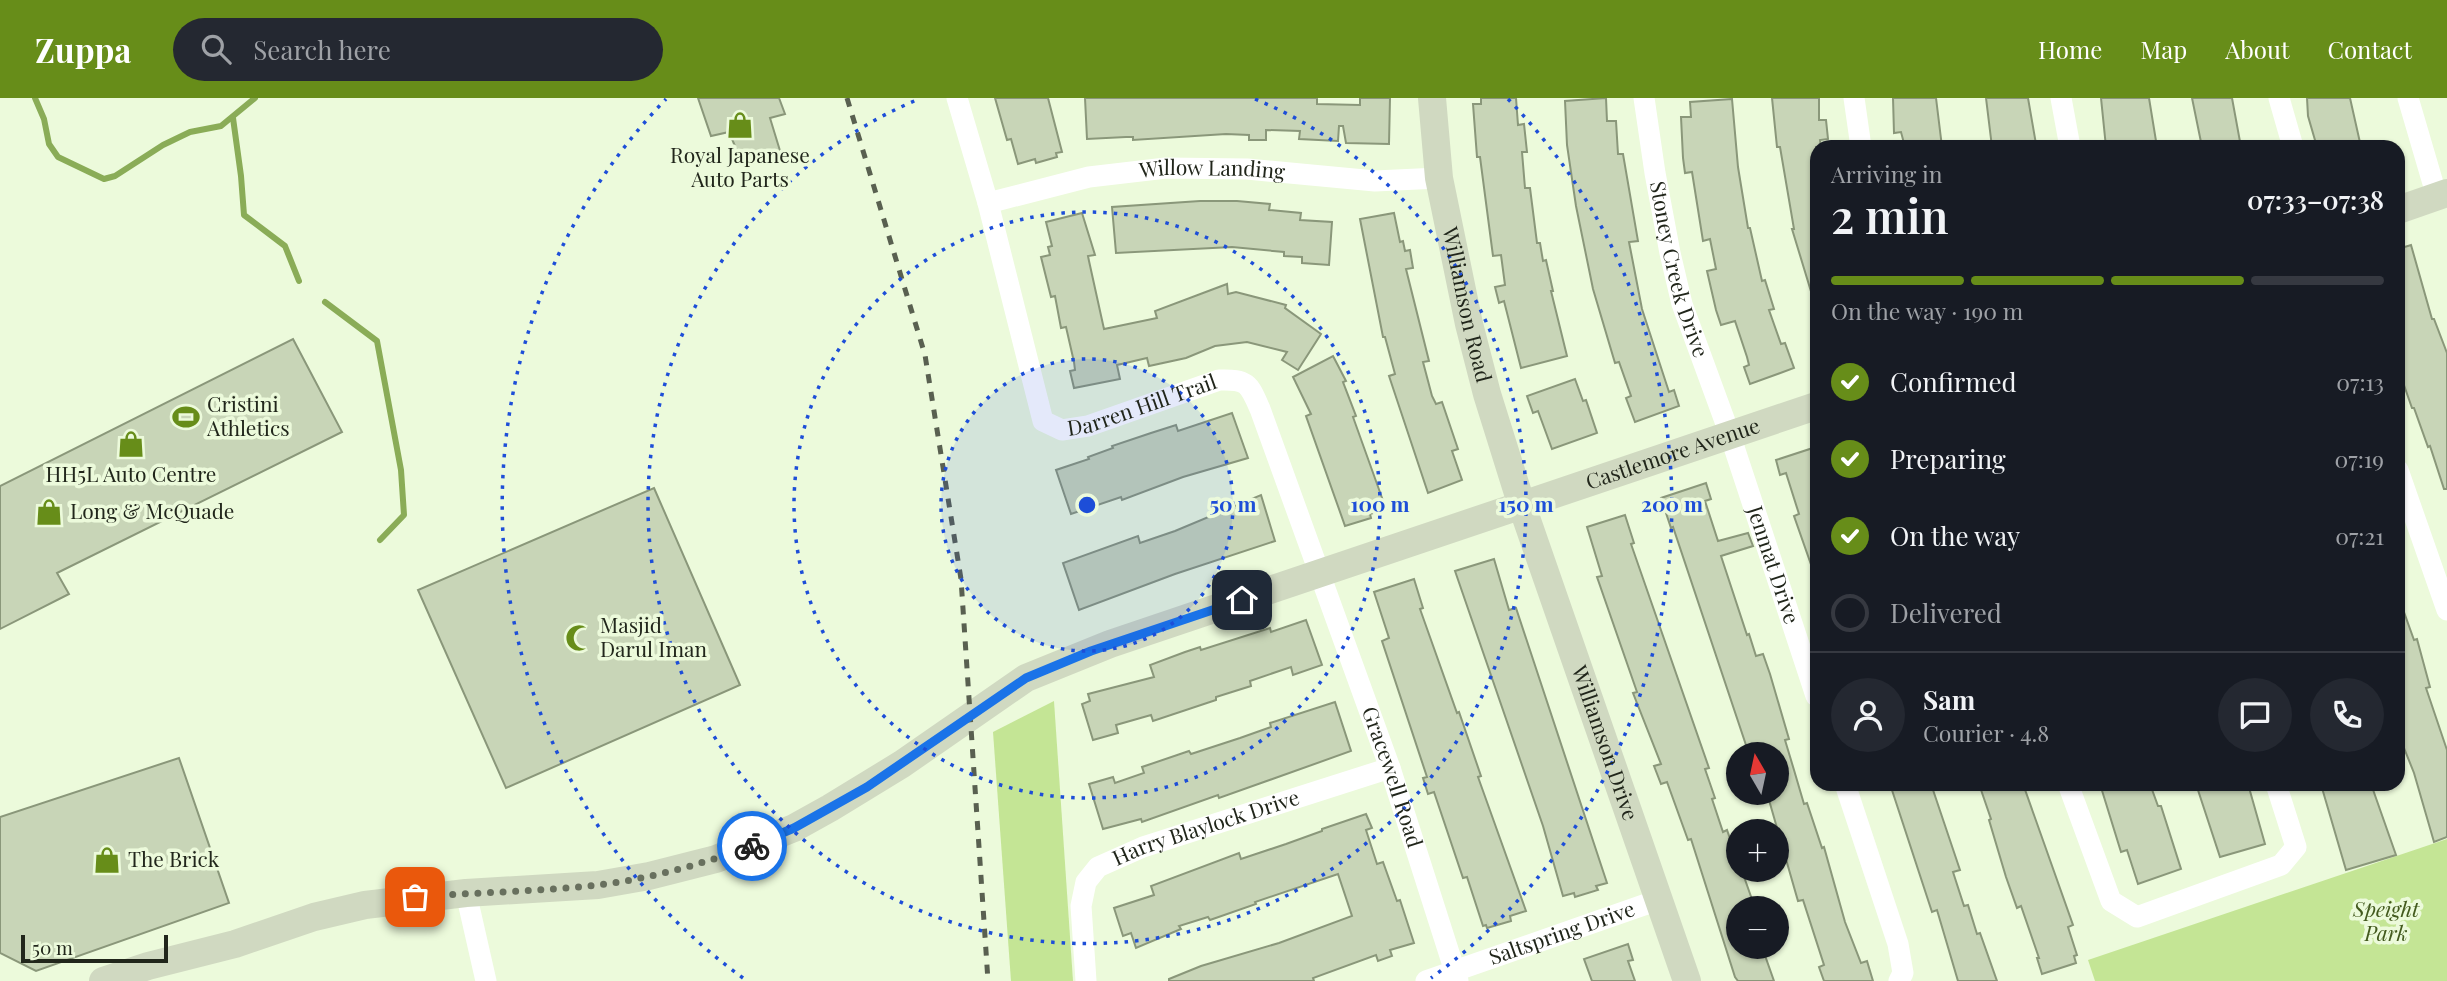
<!DOCTYPE html>
<meta charset="utf-8">
<style>
body{margin:0;font-family:"Playfair Display",serif;background:#242831;color:#f1f3f6;height:100vh;display:flex;flex-direction:column;font-size:26px;white-space:nowrap}
*{box-sizing:border-box;margin:0}
p{font-size:23px;color:#9ea1a6}
.icon{flex:none;width:38px;height:38px;fill:none;stroke:currentColor;stroke-width:2;stroke-linecap:round;stroke-linejoin:round}
.map{position:relative;flex:1;overflow:hidden}
.side{position:absolute;left:1810px;top:42px;width:595px;height:651px;display:flex;flex-direction:column;background:#171b24;border-radius:21px;box-shadow:0 2px 5px #0004}
.side>*{flex:none}
.needle{width:46px;rotate:351deg}
.controls{position:absolute;left:1726px;top:644px;display:grid;gap:14px}
.controls a{display:grid;place-items:center;width:63px;height:63px;border-radius:50%;background:#171b24;box-shadow:0 2px 5px #0004;font-size:35px}
.scale{position:absolute;left:21px;bottom:18px;width:147px;box-sizing:border-box;padding-left:7px;border:4px solid #21261b;border-top:0;font-size:19px;line-height:24px;white-space:nowrap;color:#21261b;-webkit-text-stroke:5px #ecfadb;paint-order:stroke}
.pin{position:absolute;display:grid;place-items:center;width:60px;height:60px;color:#fff;margin:-30px;border-radius:14px;box-shadow:0 4px 10px #0006}
.courier{position:absolute;display:grid;place-items:center;width:70px;height:70px;margin:-35px;border:5px solid #1a73e8;border-radius:50%;background:#fff;color:#222;box-shadow:0 2px 9px #0007}
.headline em{font-style:normal;font-weight:600}
.headline div{display:flex;flex-direction:column-reverse}
.headline{display:flex;align-items:center;justify-content:space-between;height:119px;padding:0 21px}
h1{font-size:46px;font-weight:600;line-height:52px}
.bar{display:grid;grid-template-columns:repeat(4,1fr);gap:10px 7px;align-content:center;height:84px;padding:0 21px}
.bar i{height:9px;border-radius:5px;background:#363941}
.bar .selected{background:#678d19}
.bar p{grid-column:span 4}
.line{display:flex;align-items:center;gap:18px;padding:0 21px;border-top:2px solid #363941}
.line div{flex:1}
.round{display:grid;place-items:center;flex:none;width:74px;height:74px;border-radius:37px;background:#242831}
ol{padding:0 21px;list-style:none}
li{display:flex;align-items:center;gap:21px;height:77px}
li p{margin-inline-start:auto}
li .icon{padding:7px;border-radius:50%;background:#678d19;color:#fff;stroke-width:4}
li:last-child{color:#9ea1a6}
li i{width:38px;height:38px;border:4px solid #363941;border-radius:50%}
header{display:flex;align-items:center;gap:42px;box-sizing:border-box;height:98px;padding:0 35px;background:#678d19;color:#fff}
header strong{font-size:33px}
nav{display:flex;gap:38px;margin-inline-start:auto;font-size:24px}
.search{width:490px;height:63px;background:#242831;display:flex;align-items:center;gap:18px;box-sizing:border-box;padding:0 24px;border-radius:38px;color:#9ea1a6;font-size:26px}
.map>svg:first-child{display:block}
</style>
<header>
<strong>Zuppa</strong>
<div class="search"><svg class="icon" aria-label="search" viewBox="0 0 24 24"><circle cx="10" cy="10" r="6"/><path d="M15 15l6 6"/></svg>Search here</div>
<nav><a>Home</a><a>Map</a><a>About</a><a>Contact</a></nav>
</header>
<div class="map">
<svg width="2447" height="883" viewBox="0 0 2447 883">
<rect width="100%" height="100%" fill="#ecfadb"/>
<g fill="#c4e595">
<polygon points="1054,603 1073,883 1011,883 993,634"/>
<polygon points="2447,741 2447,883 2095,883 2088,862"/>
</g>
<g fill="none" stroke-linecap="round" stroke-linejoin="round">
<g stroke="#8aac57" stroke-width="6">
<polyline points="35,0 44,21 49,46 58,59 104,81 115,78 163,47 190,34 221,28 255,0"/>
<polyline points="233,20 241,78 244,117 285,148 299,183"/>
<polyline points="325,204 377,243 401,372 404,417 380,442"/>
</g>
</g>
<g fill="#c8d5b7" stroke="#8a977a" stroke-width="2">
<polygon points="698,0 779,0 785,16 770,20 781,56 743,67 729,34 711,38"/>
<polygon points="995,0 1048,0 1062,54 1056,55 1057,59 1036,65 1035,61 1018,66 1011,41 1007,42"/>
<polygon points="1085,0 1317,0 1317,6 1360,7 1360,0 1390,0 1389,46 1346,45 1343,28 1339,28 1338,43 1299,41 1300,33 1266,32 1266,42 1249,42 1249,37 1226,36 1133,42 1133,39 1126,39 1087,41"/>
<polygon points="1481,0 1516,0 1518,27 1524,26 1527,54 1522,54 1525,90 1530,90 1537,145 1540,145 1543,163 1546,162 1553,193 1551,193 1567,258 1521,270 1504,203 1499,205 1495,189 1505,187 1501,157 1493,158 1480,59 1477,59 1473,6 1481,6"/>
<polygon points="1606,0 1607,23 1616,23 1618,56 1623,56 1638,143 1629,144 1642,211 1669,294 1674,292 1679,308 1635,324 1626,300 1631,298 1619,264 1615,265 1593,191 1576,108 1567,47 1565,3"/>
<polygon points="1772,0 1819,0 1819,22 1826,22 1828,41 1820,42 1821,49 1816,49 1816,199 1813,200 1792,131 1794,131 1780,49 1777,49"/>
<polygon points="1893,0 1936,0 1942,49 1905,49 1901,34 1894,35"/>
<polygon points="1986,0 2028,0 2036,46 1992,49"/>
<polygon points="2101,0 2149,0 2157,49 2106,49"/>
<polygon points="2192,0 2232,0 2241,49 2202,49"/>
<polygon points="2307,0 2350,0 2361,49 2317,49 2308,18"/>
<polygon points="1732,1 1738,69 1748,130 1750,130 1762,183 1765,182 1774,211 1769,212 1781,246 1785,245 1794,270 1750,286 1744,269 1749,267 1747,259 1735,223 1721,227 1716,212 1707,173 1716,171 1710,141 1703,143 1692,74 1685,75 1683,60 1681,19 1691,19 1690,4"/>
<polygon points="1200,103 1237,103 1270,106 1269,112 1301,115 1300,122 1332,124 1329,167 1302,165 1302,159 1284,158 1284,154 1232,149 1116,155 1112,109"/>
<polygon points="1082,115 1095,157 1088,158 1089,163 1104,231 1157,220 1155,213 1227,186 1228,196 1236,194 1286,207 1285,210 1321,236 1298,272 1282,262 1287,254 1247,244 1215,248 1186,260 1149,268 1147,260 1117,267 1120,281 1074,290 1070,273 1075,272 1074,264 1066,229 1061,230 1055,198 1051,199 1041,159 1050,157 1048,149 1052,148 1046,124"/>
<polygon points="1394,115 1400,144 1403,143 1405,153 1410,152 1413,170 1406,171 1429,263 1423,264 1432,298 1436,306 1442,304 1458,351 1452,353 1462,382 1428,395 1389,278 1395,276 1385,239 1383,239 1360,121"/>
<polygon points="2411,147 2432,221 2434,221 2447,255 2447,391 2444,391 2430,348 2428,349 2414,310 2412,310 2398,270 2398,151"/>
<polygon points="293,241 342,334 57,475 69,496 0,531 0,388"/>
<polygon points="1333,258 1346,283 1343,284 1356,318 1353,319 1386,411 1370,416 1371,420 1345,428 1306,318 1311,316 1293,279"/>
<polygon points="1575,281 1583,303 1586,302 1597,335 1552,351 1538,313 1533,315 1527,298"/>
<polygon points="1232,315 1248,360 1183,379 1122,402 1121,399 1071,416 1056,372 1089,361 1088,359 1113,350 1112,348 1151,335 1176,327 1178,333"/>
<polygon points="1816,349 1816,475 1814,475 1794,418 1799,416 1786,375 1780,377 1776,362"/>
<polygon points="1706,385 1711,401 1705,403 1718,443 1748,435 1753,448 1721,458 1747,537 1749,536 1756,558 1763,556 1770,576 1789,641 1785,642 1794,672 1804,706 1807,705 1822,750 1824,749 1845,824 1861,865 1867,863 1873,883 1824,883 1819,869 1824,867 1803,802 1798,803 1767,695 1776,695 1776,656 1749,656 1673,429 1671,430 1661,400"/>
<polygon points="654,390 740,587 506,690 418,492"/>
<polygon points="1261,397 1275,443 1175,476 1079,512 1063,465 1138,438 1140,445 1175,433"/>
<polygon points="1625,417 1634,445 1631,446 1709,670 1705,671 1715,700 1712,701 1723,734 1727,732 1738,764 1738,772 1742,773 1755,810 1738,810 1738,849 1762,849 1774,883 1738,883 1735,879 1691,741 1688,742 1667,684 1661,686 1654,668 1661,666 1633,595 1637,594 1597,479 1602,478 1587,429"/>
<polygon points="1494,461 1509,512 1516,510 1607,785 1596,788 1598,792 1575,799 1574,795 1563,798 1543,728 1455,473"/>
<polygon points="1414,481 1423,510 1420,511 1457,615 1459,614 1481,678 1478,679 1526,813 1510,818 1511,823 1487,830 1486,827 1483,828 1467,779 1463,780 1434,694 1428,696 1423,680 1427,679 1382,543 1389,540 1374,494"/>
<polygon points="2398,503 2400,503 2414,542 2417,541 2430,589 2426,590 2447,652 2447,739 2434,744 2414,675 2398,635"/>
<polygon points="1306,522 1322,567 1293,577 1291,569 1250,583 1251,588 1216,599 1216,602 1153,623 1151,617 1116,627 1118,635 1093,642 1082,606 1090,603 1088,596 1154,579 1150,567 1185,554 1200,549 1201,552 1270,530 1271,534"/>
<polygon points="1335,604 1351,653 1219,700 1218,697 1142,724 1141,721 1103,731 1089,686 1113,679 1115,685 1144,675 1142,669 1189,653 1191,656 1240,640 1271,629 1270,625"/>
<polygon points="179,660 229,805 36,873 0,855 0,719"/>
<polygon points="1890,686 1931,686 1960,772 1953,774 1964,808 1968,807 1977,836 1980,835 1997,883 1958,883 1937,812 1932,814"/>
<polygon points="1979,686 2023,686 2073,827 2068,829 2077,857 2074,858 2076,865 2042,876 2037,860 2039,860 2021,808 2017,810 2006,779 1989,722 1991,721"/>
<polygon points="2100,686 2150,686 2158,708 2161,708 2181,771 2138,786 2127,752 2121,754"/>
<polygon points="2196,686 2248,686 2265,746 2220,759"/>
<polygon points="2335,686 2371,686 2396,757 2346,772 2322,690"/>
<polygon points="1366,716 1372,730 1366,732 1377,766 1383,764 1397,803 1400,802 1414,845 1390,852 1392,858 1378,863 1376,857 1313,880 1314,883 1169,883 1169,881 1201,868 1279,845 1352,818 1338,776 1255,804 1256,806 1210,822 1208,819 1179,828 1181,831 1136,850 1131,835 1123,838 1114,810 1154,797 1151,788 1239,755 1241,761 1286,746 1322,733 1322,731"/>
<polygon points="1628,846 1633,862 1628,863 1635,883 1592,883 1584,861"/>
</g>
<g fill="none" stroke-linecap="round" stroke-linejoin="round">
<g stroke="#fff" stroke-width="21">
<path id="s1" d="M957,0L988,105L1043,323L1062,332L1088,328L1219,282C1248,281 1249,286 1260,311L1390,670L1458,883"/>
<path id="s2" d="M1644,0L1655,75L1670,155L1682,206L1730,337L1816,598"/>
<polyline points="1854,0 1861,49"/>
<polyline points="2061,0 2070,49"/>
<polyline points="2279,0 2293,49"/>
<polyline points="2408,0 2437,99"/>
<path id="s3" d="M988,105L1089,79L1166,70L1247,71L1375,83L1439,80"/>
<polyline points="2398,372 2447,512"/>
<polyline points="1845,686 1898,846 1903,875 1899,883"/>
<polyline points="2068,686 2111,803 2137,819 2281,767 2296,749 2276,686"/>
<polyline points="466,795 486,883"/>
<path id="s4" d="M1086,883L1081,808L1086,784L1098,769L1143,749L1390,670"/>
<path id="s5" d="M1426,883L1658,802"/>
</g>
<g stroke="#d0d9c1" stroke-width="28">
<path id="s6" d="M1432,0L1439,80L1469,226L1487,296L1522,408L1687,883"/>
<polyline points="2398,112 2447,95"/>
<path id="s7" d="M103,883L148,868L235,846L314,819L365,807L466,795L598,787L649,778L716,761L794,730L830,710L902,666L1026,580L1110,546L1816,308"/>
</g>
<polyline stroke="#596050" stroke-width="5" stroke-dasharray="9 9" stroke-linecap="butt" points="847,0 925,257 961,481 988,883"/>
</g>
<g fill="none" stroke-linecap="round" stroke-linejoin="round">
<path stroke="#68705e" stroke-width="7" stroke-dasharray="0 12.6" d="M415,799C476,794 537,794 597,787C650,781 702,766 752,748"/>
<polyline stroke="#1a73e8" stroke-width="9" points="752,748 794,730 867,689 1026,580 1091,553 1242,502"/>
</g>
<circle cx="1087" cy="407" r="146" fill="#1d4ed8" fill-opacity=".12"/>
<g fill="none" stroke="#1d4ed8" stroke-width="3.5" stroke-dasharray="3.5 7">
<circle cx="1087" cy="407" r="146"/>
<circle cx="1087" cy="407" r="293"/>
<path d="M1255 1A439 439 0 1 1 919 1"/>
<path d="M743 880A585 585 0 0 1 666 1M1508 1A585 585 0 0 1 1431 880"/>
</g>
<defs>
<symbol id="shop-bare" viewBox="-9 -9 18 18"><path d="M-5-2.5h2.3a2.7 3.5 0 0 1 5.4 0H5L5.5 6h-11ZM-1.5-2.5h3a1.5 2.3 0 0 0-3 0Z" fill="#678d19" stroke="#ecfadb" stroke-width="2.5" paint-order="stroke"/></symbol>
<symbol id="stadium-bare" viewBox="-9 -9 18 18"><path d="M0-5a6.5 5 0 1 0 0 10a6.5 5 0 1 0 0-10ZM-3.5-1.8h7v3.6h-7Z" fill="#678d19" stroke="#ecfadb" stroke-width="2.5" paint-order="stroke"/></symbol>
<symbol id="mosque-bare" viewBox="-9 -9 18 18"><path d="M3.5-4.9A6 6 0 1 0 3.5 4.9A5 5 0 1 1 3.5-4.9Z" fill="#678d19" stroke="#ecfadb" stroke-width="2.5" paint-order="stroke"/></symbol>
</defs>
<g fill-rule="evenodd">
<use href="#shop-bare" x="721" y="8" width="38" height="38"/>
<use href="#stadium-bare" x="167" y="300" width="38" height="38"/>
<use href="#shop-bare" x="112" y="327" width="38" height="38"/>
<use href="#shop-bare" x="30" y="395" width="38" height="38"/>
<use href="#mosque-bare" x="560" y="521" width="38" height="38"/>
<use href="#shop-bare" x="88" y="743" width="38" height="38"/>
</g>
<g text-anchor="middle" stroke-width="7" stroke-linejoin="round" paint-order="stroke">
<g font-size="21" fill="#21261b" stroke="#ecfadb" text-anchor="start">
<text x="740" y="65" text-anchor="middle">Royal Japanese<tspan x="740" dy="24">Auto Parts</tspan></text>
<text x="207" y="314">Cristini<tspan x="207" dy="24">Athletics</tspan></text>
<text x="131" y="384" text-anchor="middle">HH5L Auto Centre</text>
<text x="70" y="421">Long &amp; McQuade</text>
<text x="600" y="535">Masjid<tspan x="600" dy="24">Darul Iman</tspan></text>
<text x="128" y="769">The Brick</text>
</g>
<g font-size="21" fill="#21261b" stroke="#ecfadb">
<text dy="7" stroke="none"><textPath href="#s3" startOffset="228">Willow Landing</textPath></text>
<text dy="7" stroke="none"><textPath href="#s2" startOffset="175">Stoney Creek Drive</textPath></text>
<text dy="7" stroke="none"><textPath href="#s6" startOffset="210">Williamson Road</textPath></text>
<text dy="7" stroke="none"><textPath href="#s1" startOffset="439">Darren Hill Trail</textPath></text>
<text dy="7" stroke="none"><textPath href="#s7" startOffset="1673">Castlemore Avenue</textPath></text>
<text dy="7" stroke="none"><textPath href="#s2" startOffset="486">Jenmat Drive</textPath></text>
<text dy="7" stroke="none"><textPath href="#s6" startOffset="670">Williamson Drive</textPath></text>
<text dy="7" stroke="none"><textPath href="#s1" startOffset="968">Gracewell Road</textPath></text>
<text dy="7" stroke="none"><textPath href="#s4" startOffset="234">Harry Blaylock Drive</textPath></text>
<text dy="7" stroke="none"><textPath href="#s5" startOffset="144">Saltspring Drive</textPath></text>
</g>
<g font-size="21" font-style="italic" fill="#435a1e" stroke="#ecfadb">
<text x="2386" y="819">Speight<tspan x="2386" dy="24">Park</tspan></text>
</g>
</g>
<circle cx="1087" cy="407" r="10" fill="#1d4ed8" stroke="#ecfadb" stroke-width="3.5"/>
<g font-size="21" text-anchor="middle" font-weight="bold" fill="#1d4ed8" stroke="#ecfadb" stroke-width="7" stroke-linejoin="round" paint-order="stroke">
<text x="1233" y="414">50 m</text>
<text x="1380" y="414">100 m</text>
<text x="1526" y="414">150 m</text>
<text x="1672" y="414">200 m</text>
</g>
</svg>
<div class="controls">
<a><svg class="needle" viewBox="-14 -14 28 28"><path d="M0-13l5 13h-10z" fill="#e53935"/><path d="M0 13l5-13h-10z" fill="#9ea1a6"/></svg></a>
<a>+</a>
<a>−</a>
</div>
<div class="scale">50 m</div>
<div class="pin" style="left:415px;top:799px;background:#ea580c"><svg class="icon" aria-label="bag" viewBox="0 0 24 24"><path d="M5 8h14l-1 12H6zM9 8a3 3 0 0 1 6 0"/></svg></div>
<div class="pin" style="left:1242px;top:502px;background:#1f2937"><svg class="icon" aria-label="home" viewBox="0 0 24 24"><path d="M3 11l9-7 9 7M6 9v11h12V9"/></svg></div>
<div class="courier" style="left:752px;top:748px"><svg class="icon" aria-label="bike" viewBox="0 0 24 24"><circle cx="6" cy="16" r="4"/><circle cx="18" cy="16" r="4"/><path d="M6 16l4-8h5l3 8M10 8l3 8H6M13 5h3"/></svg></div>
<section class="side">
<div class="headline"><div><h1>2 min</h1><p>Arriving in</p></div><em>07:33–07:38</em></div>
<div class="bar"><i class="selected"></i><i class="selected"></i><i class="selected"></i><i></i><p>On the way · 190 m</p></div>
<ol>
<li><svg class="icon" aria-label="check" viewBox="0 0 24 24"><path d="M5 12l5 5 9-10"/></svg>Confirmed<p>07:13</p></li>
<li><svg class="icon" aria-label="check" viewBox="0 0 24 24"><path d="M5 12l5 5 9-10"/></svg>Preparing<p>07:19</p></li>
<li><svg class="icon" aria-label="check" viewBox="0 0 24 24"><path d="M5 12l5 5 9-10"/></svg>On the way<p>07:21</p></li>
<li><i></i>Delivered</li>
</ol>
<div class="line" style="height:126px"><a class="round"><svg class="icon" aria-label="person" viewBox="0 0 24 24"><circle cx="12" cy="8" r="4"/><path d="M4 21q1-7 8-7t8 7"/></svg></a><div><b>Sam</b><p>Courier · 4.8</p></div><a class="round"><svg class="icon" aria-label="chat" viewBox="0 0 24 24"><path d="M4 5h16v11H9l-5 4z"/></svg></a><a class="round"><svg class="icon" aria-label="phone" viewBox="0 0 24 24"><path d="M5 4h4l2 5-3 2q2 4 5 5l2-3 5 2v4C11 20 4 13 5 4z"/></svg></a></div>
</section>
</div>
